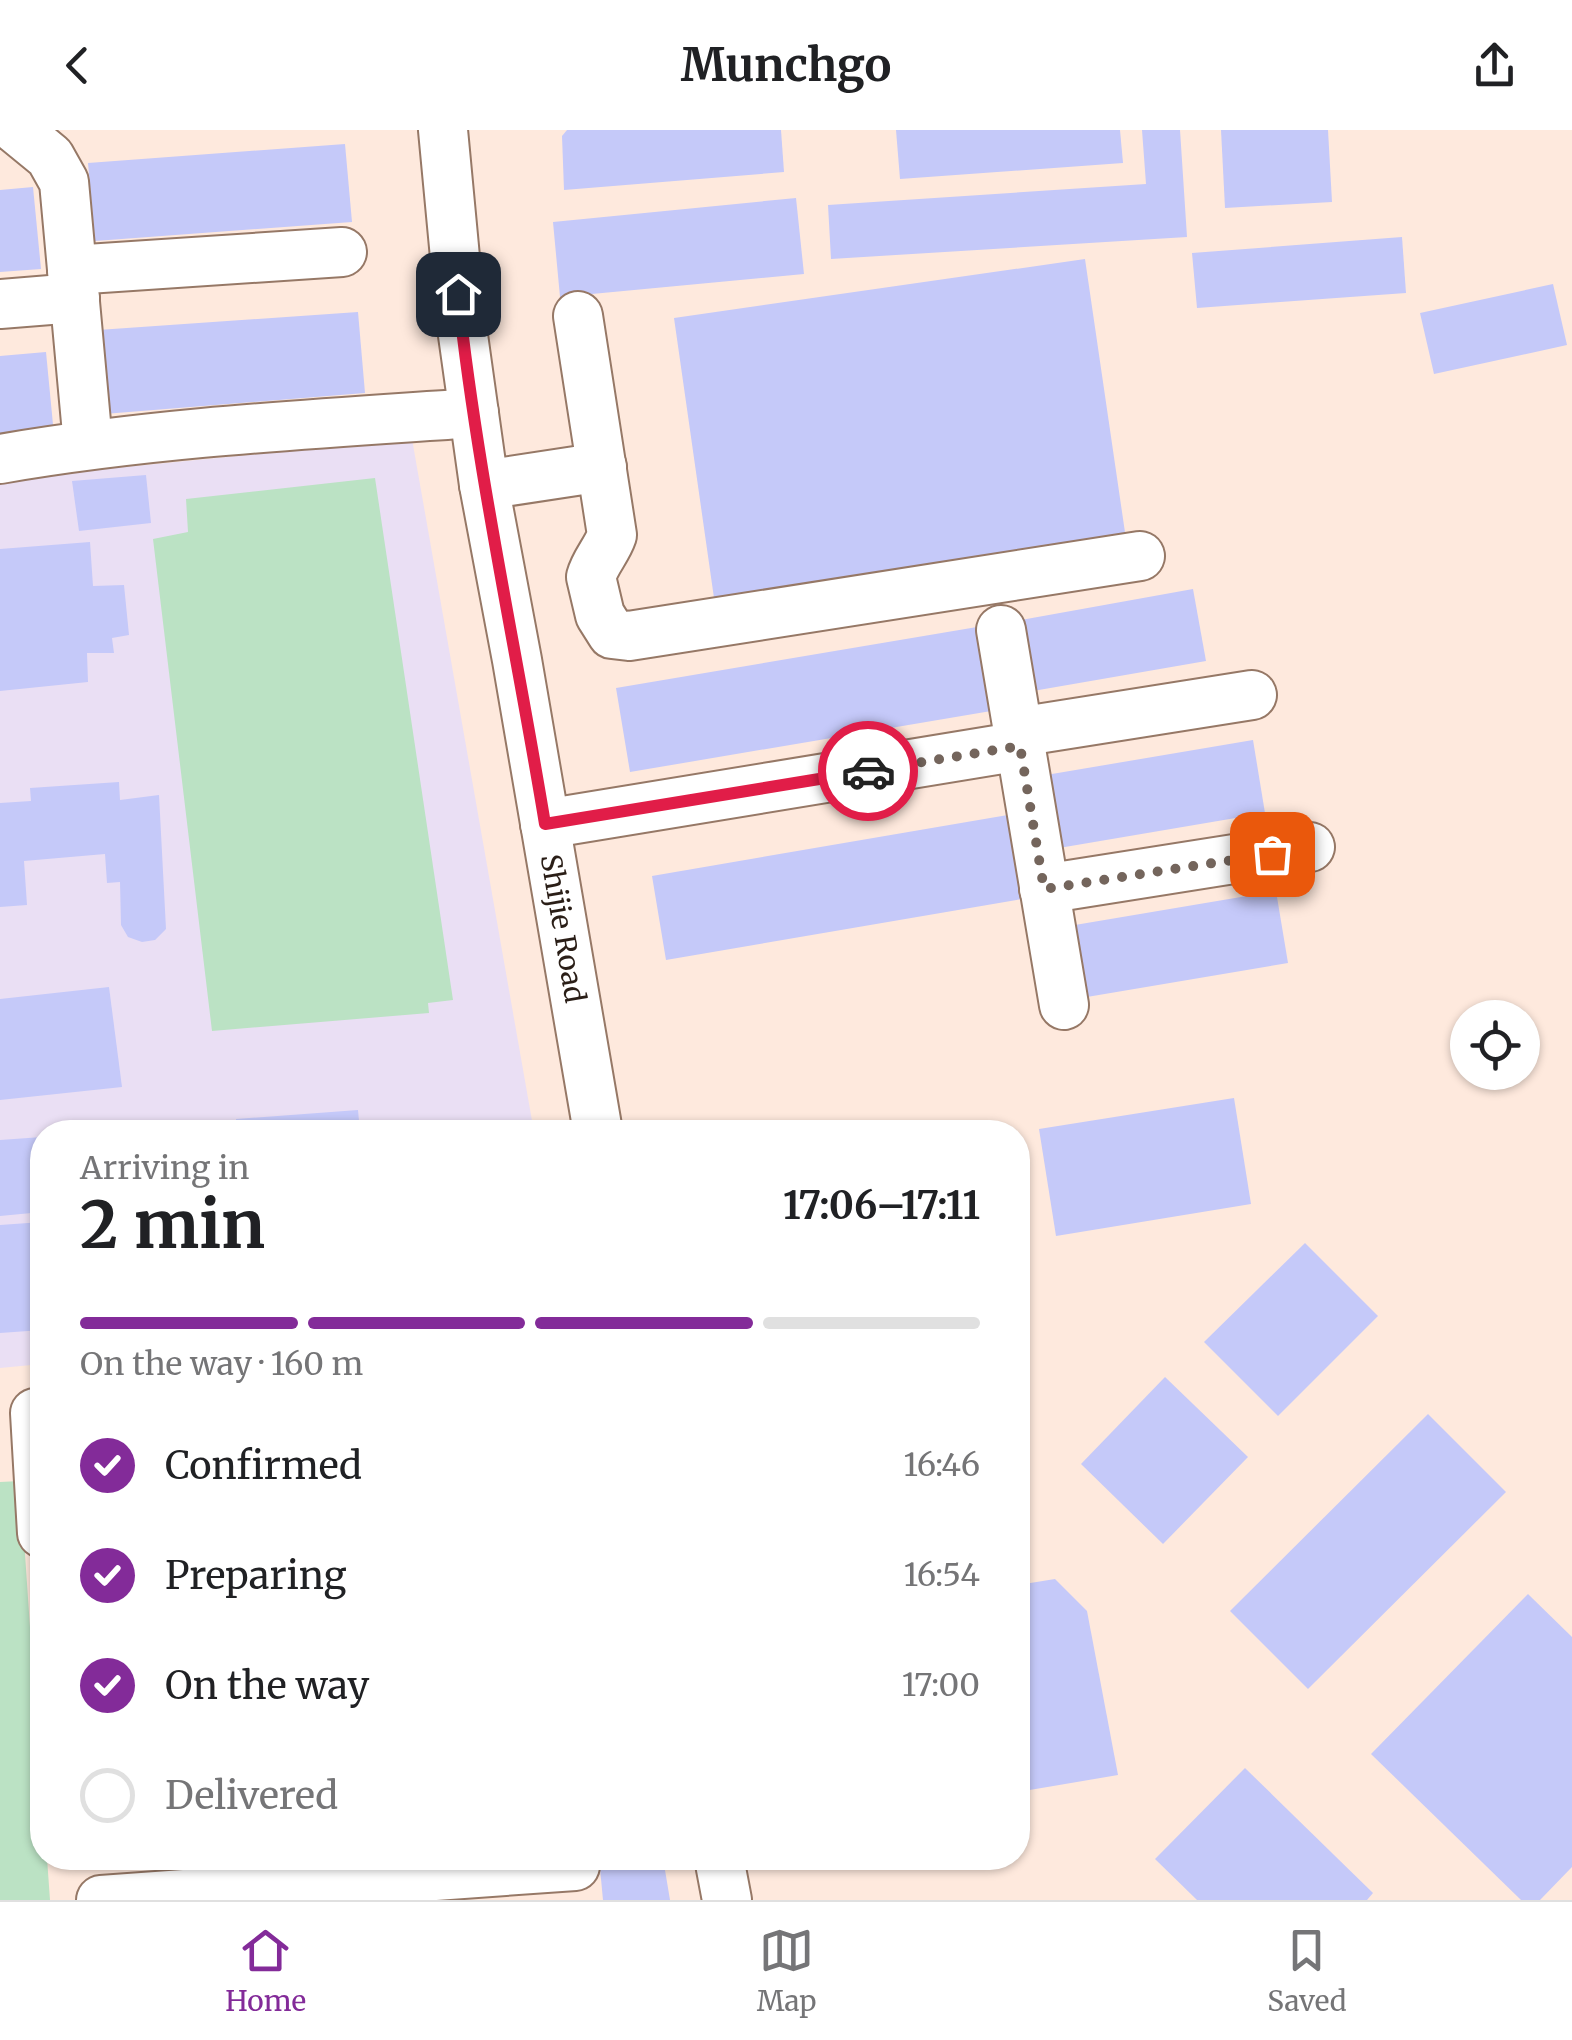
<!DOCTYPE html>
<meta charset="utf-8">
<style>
body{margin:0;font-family:Merriweather,serif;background:#f6f6f6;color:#202124;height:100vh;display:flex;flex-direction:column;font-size:38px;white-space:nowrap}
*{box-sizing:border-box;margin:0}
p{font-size:32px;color:#757577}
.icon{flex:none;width:55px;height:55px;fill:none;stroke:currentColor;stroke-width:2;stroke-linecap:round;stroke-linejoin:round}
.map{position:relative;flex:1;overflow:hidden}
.side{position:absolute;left:30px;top:990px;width:1000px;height:750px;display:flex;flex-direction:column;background:#fff;border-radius:40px;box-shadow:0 2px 8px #0004}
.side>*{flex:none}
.fabs{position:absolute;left:1450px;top:870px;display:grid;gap:20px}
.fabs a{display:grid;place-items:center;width:90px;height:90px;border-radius:50%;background:#fff;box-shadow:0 2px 8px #0004;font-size:50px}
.pin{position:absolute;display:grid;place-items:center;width:85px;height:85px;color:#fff;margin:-42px;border-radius:20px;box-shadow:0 5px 15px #0006}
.courier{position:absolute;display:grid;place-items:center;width:100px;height:100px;margin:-50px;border:8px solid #e11d48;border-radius:50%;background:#fff;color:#222;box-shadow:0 2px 12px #0007}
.summary em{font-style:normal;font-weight:700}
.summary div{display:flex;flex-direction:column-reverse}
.summary{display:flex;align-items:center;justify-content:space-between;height:170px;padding:0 50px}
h1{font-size:65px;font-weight:700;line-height:75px}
.bar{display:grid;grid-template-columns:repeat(4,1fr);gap:15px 10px;align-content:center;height:120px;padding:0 50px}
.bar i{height:12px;border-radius:8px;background:#e0e0e0}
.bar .current{background:#832b99}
.bar p{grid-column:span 4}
ol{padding:0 50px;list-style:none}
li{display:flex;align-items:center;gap:30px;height:110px}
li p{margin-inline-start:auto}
li .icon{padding:10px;border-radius:50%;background:#832b99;color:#fff;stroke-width:4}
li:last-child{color:#757577}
li i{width:55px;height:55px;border:5px solid #e0e0e0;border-radius:50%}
header{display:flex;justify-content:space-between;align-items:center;height:130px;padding:0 50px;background:#fff;font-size:45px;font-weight:700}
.dock{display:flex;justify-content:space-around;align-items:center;height:140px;border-top:2px solid #e0e0e0;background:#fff;font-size:28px;color:#757577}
.dock a{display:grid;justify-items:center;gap:5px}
.dock .current{color:#832b99}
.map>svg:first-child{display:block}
</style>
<header><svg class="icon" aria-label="back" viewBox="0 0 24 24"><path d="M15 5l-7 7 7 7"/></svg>Munchgo<svg class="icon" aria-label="share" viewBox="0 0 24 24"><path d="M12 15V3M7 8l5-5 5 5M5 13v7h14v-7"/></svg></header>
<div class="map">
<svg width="1572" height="1770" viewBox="0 0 1572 1770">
<rect width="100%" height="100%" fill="#fee9dd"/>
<polygon fill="#eadff4" points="412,309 534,1002 42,1002 42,1234 0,1238 0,349"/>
<g fill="#bbe2c4">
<polygon points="375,348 453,870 428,873 429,883 212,901 153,409 188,402 186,369"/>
<polygon points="20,1351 42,1673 42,1728 47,1728 50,1770 0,1770 0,1352"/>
</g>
<g fill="#c5c9f9">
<polygon points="567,0 781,0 784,42 564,60 562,6"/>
<polygon points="896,0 1120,0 1123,33 900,49"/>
<polygon points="1142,0 1180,0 1187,107 831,129 828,75 1146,54"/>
<polygon points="1221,0 1328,0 1332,72 1225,78"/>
<polygon points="345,14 352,92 95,111 88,33"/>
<polygon points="33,57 41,139 0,142 0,60"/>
<polygon points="796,68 804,144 560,167 553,92"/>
<polygon points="1402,107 1406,163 1197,178 1192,123"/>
<polygon points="1085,129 1127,416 715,475 674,188"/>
<polygon points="1553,154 1567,215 1434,244 1420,183"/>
<polygon points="358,182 365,263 104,284 98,200"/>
<polygon points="46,222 54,305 0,309 0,226"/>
<polygon points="146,345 151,393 79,401 72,351"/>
<polygon points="90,412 93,456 124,455 129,505 112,508 114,523 87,523 88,552 0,561 0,419"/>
<polygon points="1193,459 1206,531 1033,561 1021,490"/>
<polygon points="983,496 997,580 630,642 616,558"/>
<polygon points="1253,610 1265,683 1059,718 1046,645"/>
<polygon points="119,652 120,670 159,665 166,799 155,810 142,812 128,807 121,795 120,752 107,753 105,724 24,731 27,775 0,777 0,673 31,671 30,658"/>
<polygon points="1019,683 1034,767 666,830 652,746"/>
<polygon points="1276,761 1288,833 1081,868 1069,796"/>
<polygon points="109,857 122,957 0,970 0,869"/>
<polygon points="1234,968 1251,1074 1056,1106 1039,999"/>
<polygon points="358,980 360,1002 237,1002 236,989"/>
<polygon points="973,992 974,1002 920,1002 920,1000"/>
<polygon points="42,1007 42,1082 0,1086 0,1010"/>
<polygon points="42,1092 42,1200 0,1203 0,1095"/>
<polygon points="1305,1113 1378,1186 1278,1286 1204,1212"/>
<polygon points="1165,1247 1248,1327 1163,1414 1081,1334"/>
<polygon points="1428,1284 1506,1362 1308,1559 1230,1481"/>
<polygon points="1055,1449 1087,1481 1118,1645 1018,1662 1018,1455"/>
<polygon points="1528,1464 1572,1507 1572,1737 1540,1770 1521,1770 1371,1624"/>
<polygon points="1245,1638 1373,1763 1367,1770 1197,1770 1155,1729"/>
<polygon points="59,1728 146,1728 146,1730 59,1736"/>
<polygon points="599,1728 663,1728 670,1770 603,1770"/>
</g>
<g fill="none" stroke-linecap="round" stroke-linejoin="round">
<defs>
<g id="minor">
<polyline points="17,0 50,27 64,52 88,314"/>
<path id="s1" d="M443,0L461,191L484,355L517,530L598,1002"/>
<polyline points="72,140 342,122"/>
<polyline points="0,174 75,168"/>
<path d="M578,186L612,405C607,420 595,432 591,447L600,485L612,504L629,506L1140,426"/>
<path d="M0,329C156,302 316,294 474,283"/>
<polyline points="484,355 602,337"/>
<polyline points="1001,500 1064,875"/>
<polyline points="1018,602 1252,565"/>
<polyline points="545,694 1021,616"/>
<polyline points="1044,759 1310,717"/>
<polyline points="35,1283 42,1403"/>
<polyline points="719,1728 727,1770"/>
<polyline points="101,1770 575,1736"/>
</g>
</defs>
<use href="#minor" stroke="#967866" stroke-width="52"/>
<use href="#minor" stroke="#fff" stroke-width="48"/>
</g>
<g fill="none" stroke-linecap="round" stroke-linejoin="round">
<polyline stroke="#74655c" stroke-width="10" stroke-dasharray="0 18" points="868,641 1020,616 1044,759 1272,724"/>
<path stroke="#e11d48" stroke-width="12" d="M458,164C477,342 516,517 545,694L868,641"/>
</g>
<g text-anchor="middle" stroke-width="10" stroke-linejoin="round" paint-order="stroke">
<g font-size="28" fill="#2a1e17" stroke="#fee9dd">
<text dy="10" stroke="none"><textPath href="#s1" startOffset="808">Shijie Road</textPath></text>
</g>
</g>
</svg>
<div class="fabs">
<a><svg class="icon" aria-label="locate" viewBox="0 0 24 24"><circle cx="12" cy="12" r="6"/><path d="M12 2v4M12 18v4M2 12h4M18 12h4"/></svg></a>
</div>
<div class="pin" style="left:1272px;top:724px;background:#ea580c"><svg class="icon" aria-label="bag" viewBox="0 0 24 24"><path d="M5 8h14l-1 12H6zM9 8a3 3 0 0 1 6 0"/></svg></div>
<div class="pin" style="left:458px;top:164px;background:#1f2937"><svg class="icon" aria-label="home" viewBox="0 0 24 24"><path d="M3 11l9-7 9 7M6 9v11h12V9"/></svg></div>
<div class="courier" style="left:868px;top:641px"><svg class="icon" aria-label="car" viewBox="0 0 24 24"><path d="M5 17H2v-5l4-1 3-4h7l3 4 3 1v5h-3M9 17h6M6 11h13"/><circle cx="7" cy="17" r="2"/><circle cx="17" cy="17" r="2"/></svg></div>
<section class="side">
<div class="summary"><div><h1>2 min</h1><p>Arriving in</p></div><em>17:06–17:11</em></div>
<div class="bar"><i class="current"></i><i class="current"></i><i class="current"></i><i></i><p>On the way · 160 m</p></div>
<ol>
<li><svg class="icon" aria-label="check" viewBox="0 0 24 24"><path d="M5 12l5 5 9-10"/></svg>Confirmed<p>16:46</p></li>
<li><svg class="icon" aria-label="check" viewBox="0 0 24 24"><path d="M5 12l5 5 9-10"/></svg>Preparing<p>16:54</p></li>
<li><svg class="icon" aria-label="check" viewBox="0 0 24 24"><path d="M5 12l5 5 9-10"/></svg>On the way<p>17:00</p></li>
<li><i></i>Delivered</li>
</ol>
</section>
</div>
<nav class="dock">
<a class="current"><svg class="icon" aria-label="home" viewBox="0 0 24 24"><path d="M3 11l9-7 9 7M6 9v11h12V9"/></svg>Home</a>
<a><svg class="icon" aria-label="map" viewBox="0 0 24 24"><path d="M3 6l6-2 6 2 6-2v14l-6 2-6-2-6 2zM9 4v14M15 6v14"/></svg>Map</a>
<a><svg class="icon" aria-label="saved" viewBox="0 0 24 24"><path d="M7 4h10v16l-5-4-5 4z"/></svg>Saved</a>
</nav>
